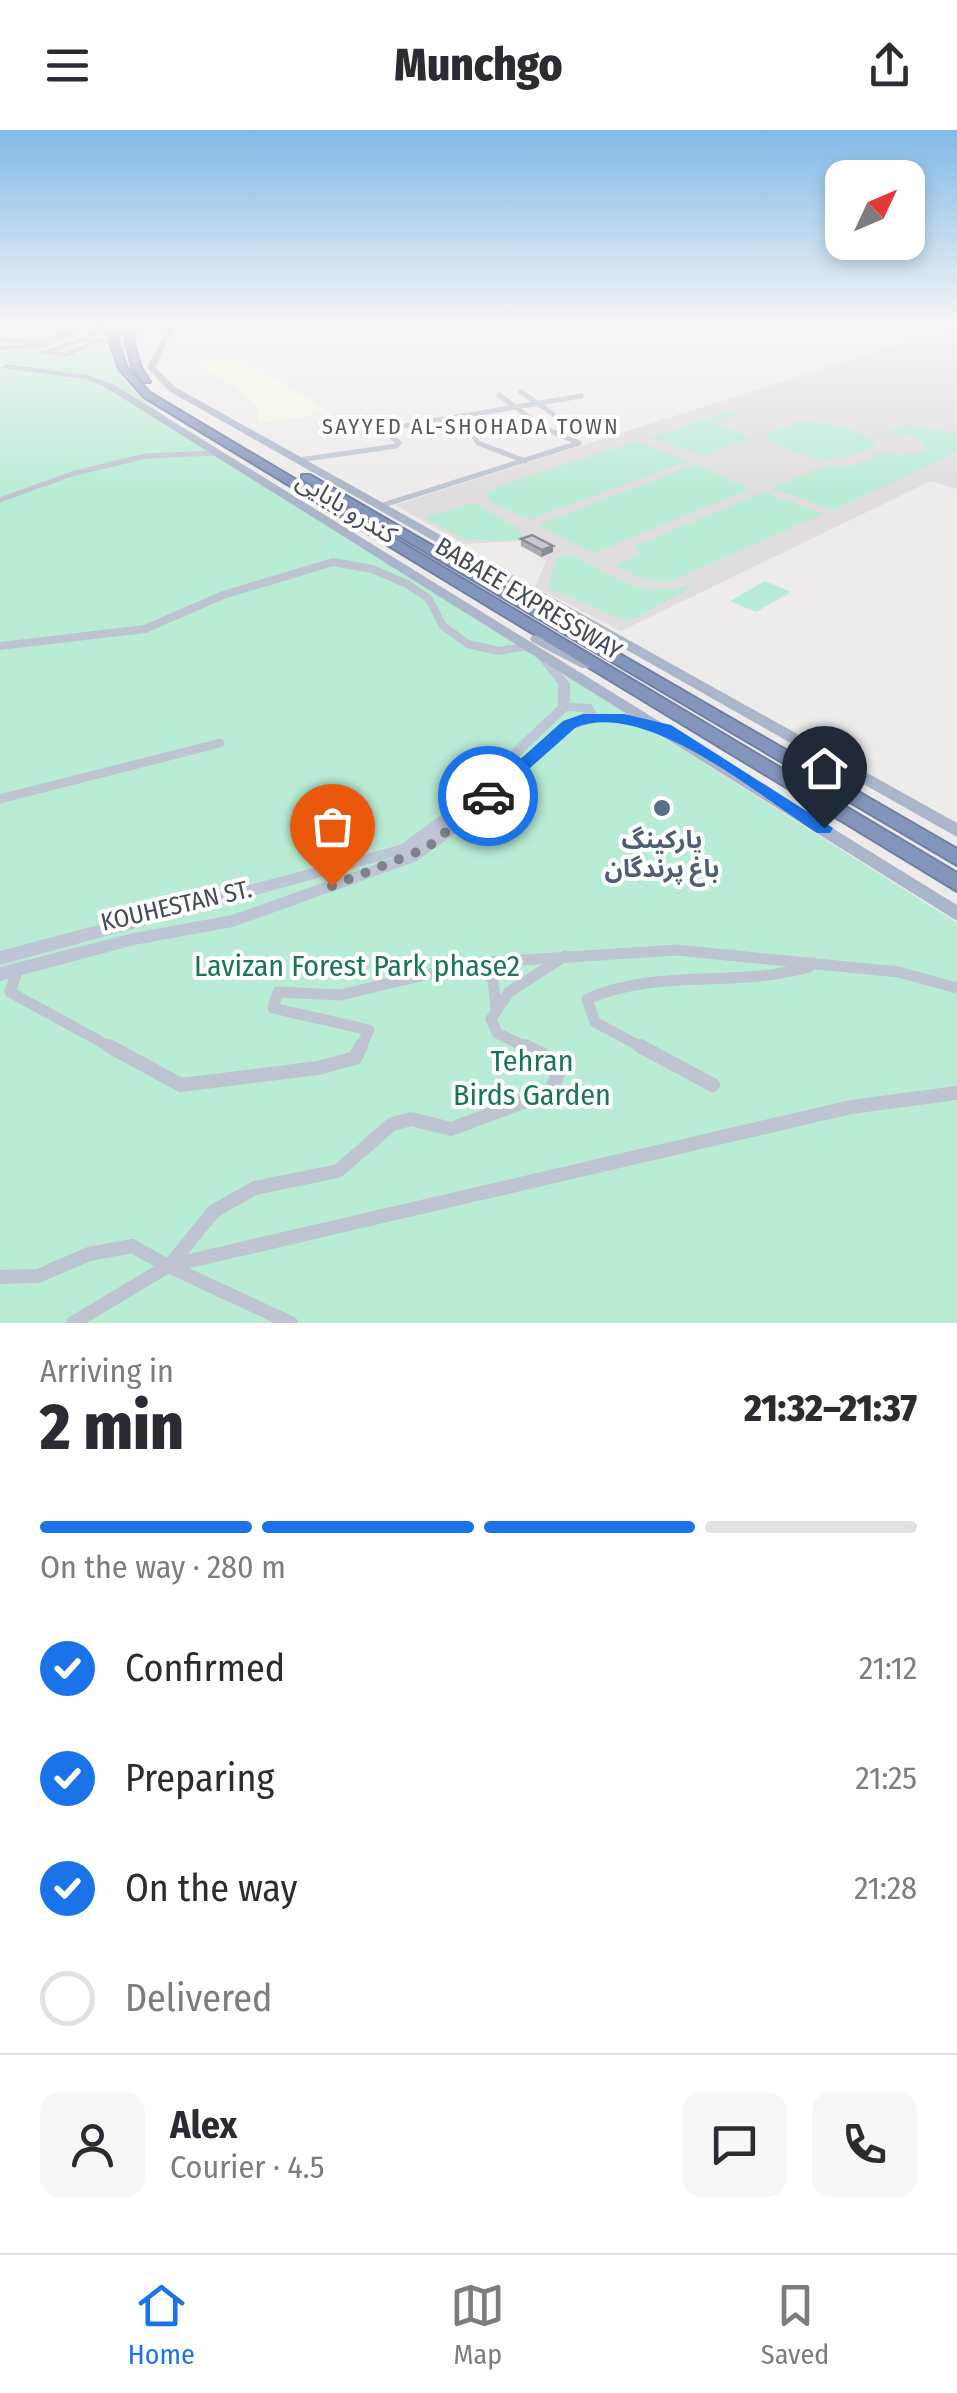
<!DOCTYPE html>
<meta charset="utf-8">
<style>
body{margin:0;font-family:"Fira Sans Condensed","Noto Sans Arabic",sans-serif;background:#f7f7f7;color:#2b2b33;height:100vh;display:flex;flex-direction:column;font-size:38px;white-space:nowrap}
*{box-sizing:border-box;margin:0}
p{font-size:32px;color:#7c7c81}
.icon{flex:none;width:55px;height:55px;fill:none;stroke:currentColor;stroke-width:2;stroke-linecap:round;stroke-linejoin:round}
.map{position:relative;height:1193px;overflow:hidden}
.panel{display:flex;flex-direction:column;background:#fff;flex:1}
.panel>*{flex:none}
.needle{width:65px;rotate:46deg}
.tools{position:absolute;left:825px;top:30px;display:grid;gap:20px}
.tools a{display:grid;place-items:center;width:100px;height:100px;border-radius:20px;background:#fff;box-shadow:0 5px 15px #0003;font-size:50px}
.pin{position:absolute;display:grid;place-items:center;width:85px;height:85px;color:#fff;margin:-102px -42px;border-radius:50% 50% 50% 0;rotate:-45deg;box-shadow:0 0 10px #0007}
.pin .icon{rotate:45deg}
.courier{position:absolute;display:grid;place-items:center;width:100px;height:100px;margin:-50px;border:8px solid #1a73e8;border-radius:50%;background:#fff;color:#222;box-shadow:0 2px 12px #0007}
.summary em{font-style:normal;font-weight:800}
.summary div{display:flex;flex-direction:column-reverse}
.summary{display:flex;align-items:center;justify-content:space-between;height:170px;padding:0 40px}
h1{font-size:65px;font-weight:800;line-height:75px}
.bar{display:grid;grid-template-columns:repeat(4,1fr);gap:15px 10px;align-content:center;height:120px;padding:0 40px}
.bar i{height:12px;border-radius:8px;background:#e1e1e2}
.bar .current{background:#1a73e8}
.bar p{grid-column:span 4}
.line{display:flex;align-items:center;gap:25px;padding:0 40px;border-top:2px solid #e1e1e2}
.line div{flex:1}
.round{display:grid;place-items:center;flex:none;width:105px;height:105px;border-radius:20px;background:#f7f7f7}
ol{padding:0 40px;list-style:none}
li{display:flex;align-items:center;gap:30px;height:110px}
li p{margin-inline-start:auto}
li .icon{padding:10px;border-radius:50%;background:#1a73e8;color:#fff;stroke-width:4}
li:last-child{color:#7c7c81}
li i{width:55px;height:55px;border:5px solid #e1e1e2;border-radius:50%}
header{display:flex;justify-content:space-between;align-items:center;height:130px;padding:0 40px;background:#fff;font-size:45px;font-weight:800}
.tab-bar{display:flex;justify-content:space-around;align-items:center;height:140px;border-top:2px solid #e1e1e2;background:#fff;font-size:28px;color:#7c7c81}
.tab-bar a{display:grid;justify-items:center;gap:5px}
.tab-bar .current{color:#1a73e8}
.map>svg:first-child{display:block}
</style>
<header><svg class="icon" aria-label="menu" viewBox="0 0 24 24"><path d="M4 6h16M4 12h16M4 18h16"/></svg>Munchgo<svg class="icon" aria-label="share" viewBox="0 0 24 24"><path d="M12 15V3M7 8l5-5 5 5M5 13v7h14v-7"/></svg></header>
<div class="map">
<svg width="957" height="1193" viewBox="0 0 957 1193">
<rect width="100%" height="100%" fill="#eeebeb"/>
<polygon fill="#faf7e3" points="236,227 288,255 330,283 259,293 258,279 248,267 197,233"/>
<polygon fill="#dfdddd" points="957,196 957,359 931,351 621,501 535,457 546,431 518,411 464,414 395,375"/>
<g fill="#b9ecd5">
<path d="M103,196H115C93,238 149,274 178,296L101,251L27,238L35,236L0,233V219C32,218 79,220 103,196Z"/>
<polygon points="0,237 79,247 112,259 957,793 957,1193 0,1193"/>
<polygon points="731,280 741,283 715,292 752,309 702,325 650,308"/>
<path d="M799,291C821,292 862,297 876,316C830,336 817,331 771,312L767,304Z"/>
<polygon points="905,294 957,304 957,322 832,380 772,358 825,336 856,335 885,321 898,326 928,321 918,308 886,303"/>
<polygon points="636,311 687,331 529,390 489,371 488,363 500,356"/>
<polygon points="696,334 750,359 594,423 538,395"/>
<polygon points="764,362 823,384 668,452 645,449 615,436 642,423 635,416"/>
<polygon points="474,373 515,396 527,410 466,410 424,387"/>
<path d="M570,424C620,449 639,470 696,454L629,492L549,458L556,428Z"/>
<polygon points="765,451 791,462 756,482 730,471"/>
</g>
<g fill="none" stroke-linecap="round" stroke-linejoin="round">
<defs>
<g id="highway">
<polygon points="129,207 133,209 140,236 150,252 144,252 132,237 125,209"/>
<polygon points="114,210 118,212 127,238 150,263 957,743 957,761 144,267 119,239 110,212"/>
<polygon points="302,345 310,345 957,719 957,735 302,349"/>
</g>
</defs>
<use href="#highway" stroke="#6f80a5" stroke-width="4"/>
<g stroke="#bec5d1" stroke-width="5">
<polyline points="911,196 918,196"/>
<polyline points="0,210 40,212 91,196"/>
<polyline points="521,262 553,284"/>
<polyline points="499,265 530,288"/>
<polyline points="472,303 478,313 525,331"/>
<polyline points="299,330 396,316 399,313 392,307 398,297 581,266"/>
<polyline points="0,370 72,344 146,326 218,323"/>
<polyline points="380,376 579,313 530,292"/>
</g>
<polyline stroke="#bec5d1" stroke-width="8" points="0,516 145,499 223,465 333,432 372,439 407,454 429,469 443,496 468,514 499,521 529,516"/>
<polyline stroke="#bec5d1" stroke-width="9" points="0,669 220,613"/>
<g stroke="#bec5d1" stroke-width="11">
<polyline points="476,833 493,850 496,878"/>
<polyline points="17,841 10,862 114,919"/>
<polyline points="360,919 369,900 273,878 278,862 340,865 476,833 677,820 898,842 957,858"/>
<polyline points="530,919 497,903 491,889 509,862 565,826"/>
<path d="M645,919L595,892L587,869C658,838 735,858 809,837"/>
</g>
<g stroke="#bec5d1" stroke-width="14">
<polyline points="109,916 181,955 318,938 355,928 361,916"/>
<polyline points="640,916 713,955"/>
<polyline points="170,1135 214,1081 255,1058 338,1041 392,994 411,989 451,999 550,962 558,944 542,924 525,916"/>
<polyline points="0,1147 38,1146 89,1124 132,1116 168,1136 851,977 957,963"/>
<polyline points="73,1193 168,1136 291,1193"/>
</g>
<path fill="#bec5d4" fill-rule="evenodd" d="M542,523L546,524L570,554V573L591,574L597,583L596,585L603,583L654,591L660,595L654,599L603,591L573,598L453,705L417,731L233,797L134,815L0,851V837L134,803L232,785L402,725L0,835V821L400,715L444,683L558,576V554L536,526ZM567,581L584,582L577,589L565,592L459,684Z"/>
<g fill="#abb6ca" fill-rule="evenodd">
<polygon points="97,196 104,196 90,209 52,222 66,223 91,211 152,196 162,196 95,214 67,227 36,223 86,207"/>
<polygon points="169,196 175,196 155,237 175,257 957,693 957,707 169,261 147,237"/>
<polygon points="51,213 48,217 0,220 0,216"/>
<polygon points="5,234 86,245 111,253 957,775 957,791 105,257 85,249 2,238"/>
<polygon points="537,505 592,532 594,535 592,538 582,538 532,512 530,509 532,506"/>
</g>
<use href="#highway" fill="#8395ba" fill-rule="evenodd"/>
<defs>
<g id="highway-bridge">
<polyline points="129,209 132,202"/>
<polyline points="114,212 115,205"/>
</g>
</defs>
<use href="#highway-bridge" stroke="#6f80a5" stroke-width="11" stroke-linecap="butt"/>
<use href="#highway-bridge" stroke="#8395ba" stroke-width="9"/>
</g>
<polygon fill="#acadb4" points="521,409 553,416 553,422 541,427 521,416"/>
<polygon fill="#8c8d92" points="553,416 553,422 541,427 542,420"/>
<polygon fill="#c8c9d1" stroke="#8c8d92" stroke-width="2.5" points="532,405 553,416 542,420 521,409"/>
<linearGradient id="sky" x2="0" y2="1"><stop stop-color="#81bae8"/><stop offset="0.54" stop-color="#f7f6f6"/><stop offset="1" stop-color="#f7f6f6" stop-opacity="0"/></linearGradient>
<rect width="957" height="363" fill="url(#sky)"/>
<path fill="#1a73e8" d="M624,584L671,595L833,698L830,703H817C759,666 645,568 575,598L494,670L479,666L563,591L583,584Z"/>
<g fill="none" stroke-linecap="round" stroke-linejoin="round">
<polyline stroke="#80838b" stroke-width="10" stroke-dasharray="0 18" points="332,756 427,718 488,666"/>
</g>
<circle fill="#5c6f8a" stroke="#fff" stroke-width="4" cx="662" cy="678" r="10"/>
<g text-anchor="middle" stroke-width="8" stroke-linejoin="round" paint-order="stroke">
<g font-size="22" letter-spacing="2.5" fill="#585a60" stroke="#fff">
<text x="471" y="304">SAYYED AL-SHOHADA TOWN</text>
</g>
<g font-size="25" fill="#444b58" stroke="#fff">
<text transform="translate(347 377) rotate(32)" y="9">کندرو بابایی</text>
<text transform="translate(529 468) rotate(31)" y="9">BABAEE EXPRESSWAY</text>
<text transform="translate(176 775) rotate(-13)" y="9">KOUHESTAN ST.</text>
</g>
<g font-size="25" font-weight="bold" fill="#4e5e75" stroke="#fff">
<text x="662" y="718">پارکینگ<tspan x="662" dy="29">باغ پرندگان</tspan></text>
</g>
<g font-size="30" fill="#197556" stroke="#fff">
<text x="357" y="846">Lavizan Forest Park phase2</text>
<text x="532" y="941">Tehran<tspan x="532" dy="34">Birds Garden</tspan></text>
</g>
</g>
</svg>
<div class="tools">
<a><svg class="needle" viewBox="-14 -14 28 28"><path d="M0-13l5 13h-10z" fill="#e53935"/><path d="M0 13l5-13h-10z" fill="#7c7c81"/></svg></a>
</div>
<div class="pin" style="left:332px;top:756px;background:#ea580c"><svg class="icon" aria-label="bag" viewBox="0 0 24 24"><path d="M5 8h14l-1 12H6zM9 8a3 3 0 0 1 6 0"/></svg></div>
<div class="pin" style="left:824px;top:698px;background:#1f2937"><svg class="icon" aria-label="home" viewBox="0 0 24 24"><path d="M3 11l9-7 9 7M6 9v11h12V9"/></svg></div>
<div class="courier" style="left:488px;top:666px"><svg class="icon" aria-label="car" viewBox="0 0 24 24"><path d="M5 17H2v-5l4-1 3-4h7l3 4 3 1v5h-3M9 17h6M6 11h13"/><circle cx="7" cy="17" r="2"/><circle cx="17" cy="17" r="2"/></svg></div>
</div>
<section class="panel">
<div class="summary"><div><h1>2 min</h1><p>Arriving in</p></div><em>21:32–21:37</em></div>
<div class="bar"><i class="current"></i><i class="current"></i><i class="current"></i><i></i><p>On the way · 280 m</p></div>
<ol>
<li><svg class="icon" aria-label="check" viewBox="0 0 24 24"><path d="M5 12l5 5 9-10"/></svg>Confirmed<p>21:12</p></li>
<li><svg class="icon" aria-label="check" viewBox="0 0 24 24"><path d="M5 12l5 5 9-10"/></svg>Preparing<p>21:25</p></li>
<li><svg class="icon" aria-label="check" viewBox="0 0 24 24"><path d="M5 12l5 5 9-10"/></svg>On the way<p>21:28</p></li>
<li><i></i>Delivered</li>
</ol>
<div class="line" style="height:180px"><a class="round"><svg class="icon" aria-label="person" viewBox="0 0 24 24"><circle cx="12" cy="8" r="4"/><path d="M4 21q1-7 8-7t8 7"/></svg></a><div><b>Alex</b><p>Courier · 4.5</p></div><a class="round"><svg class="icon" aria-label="chat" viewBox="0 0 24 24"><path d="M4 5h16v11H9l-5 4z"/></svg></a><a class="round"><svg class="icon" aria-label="phone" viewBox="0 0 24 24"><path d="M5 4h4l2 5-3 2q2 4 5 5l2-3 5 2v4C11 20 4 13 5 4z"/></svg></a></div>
</section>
<nav class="tab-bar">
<a class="current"><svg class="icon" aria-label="home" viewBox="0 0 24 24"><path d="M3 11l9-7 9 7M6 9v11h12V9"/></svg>Home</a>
<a><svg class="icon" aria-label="map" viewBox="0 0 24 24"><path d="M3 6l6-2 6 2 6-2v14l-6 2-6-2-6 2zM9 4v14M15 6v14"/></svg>Map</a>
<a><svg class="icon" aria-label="saved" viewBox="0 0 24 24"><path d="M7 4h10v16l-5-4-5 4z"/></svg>Saved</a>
</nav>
